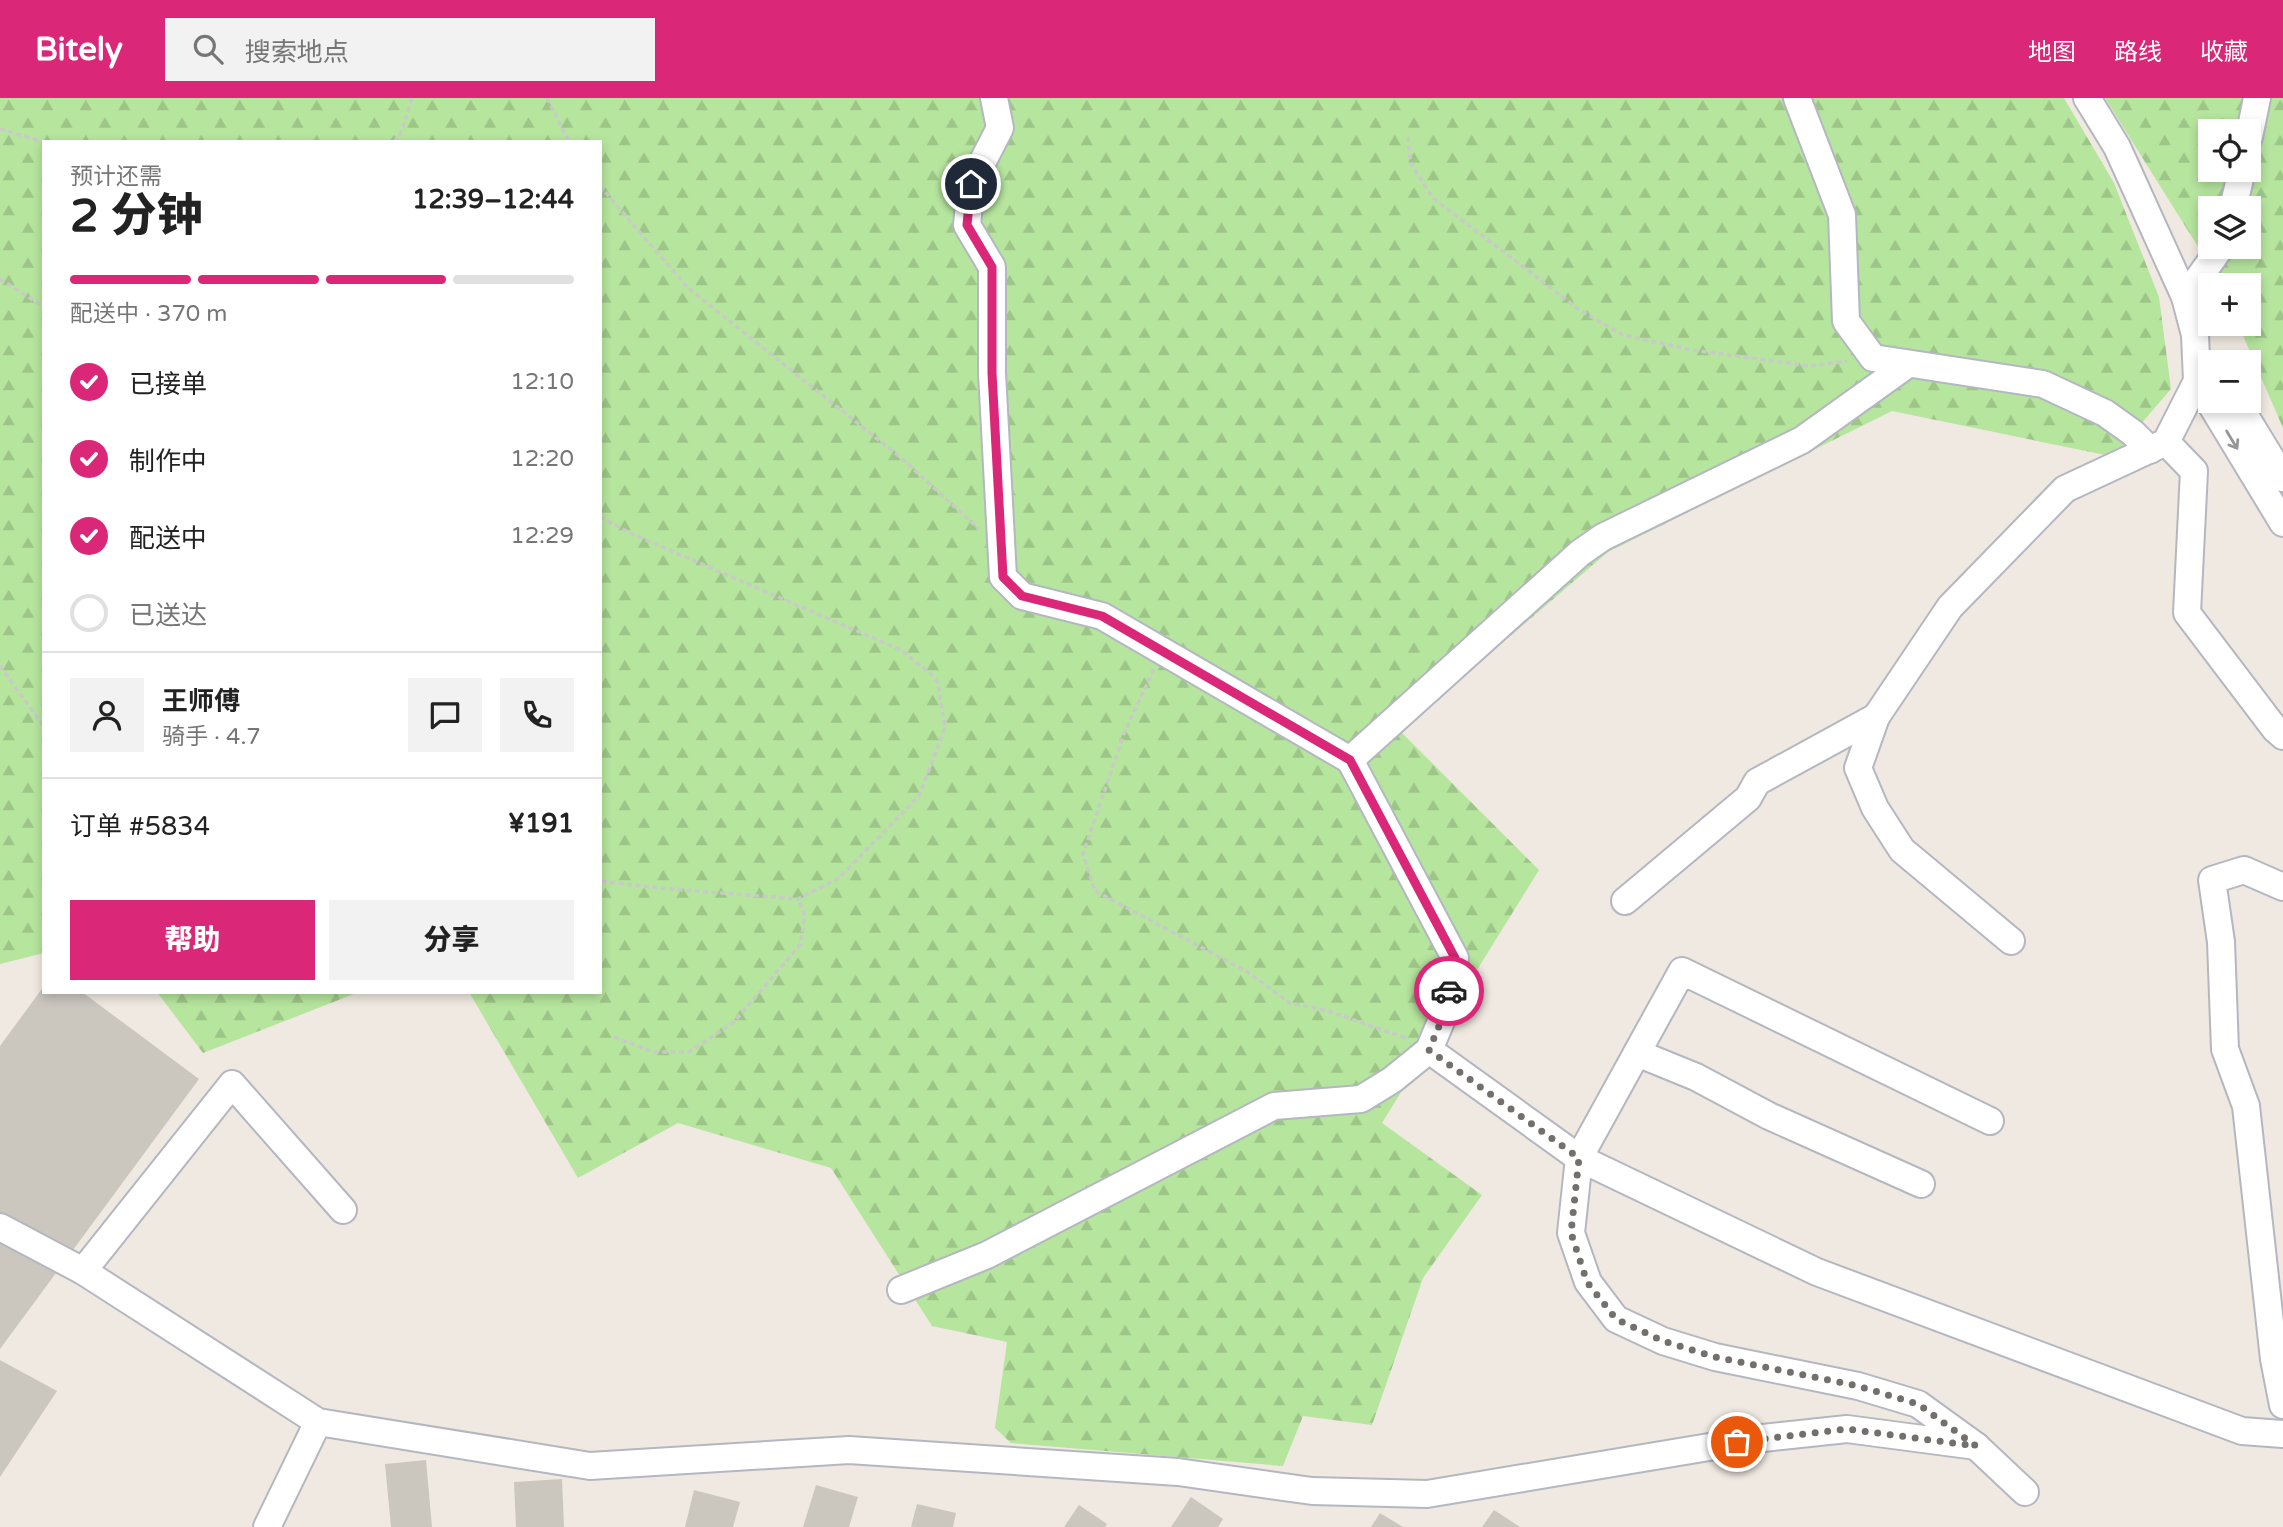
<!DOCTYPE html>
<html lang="zh">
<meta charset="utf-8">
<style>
body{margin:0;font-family:"Varela Round","Noto Sans SC",sans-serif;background:#f2f2f2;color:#222;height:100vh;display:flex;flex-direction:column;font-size:26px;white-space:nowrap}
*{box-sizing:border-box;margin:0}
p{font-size:23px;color:#767676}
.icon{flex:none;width:38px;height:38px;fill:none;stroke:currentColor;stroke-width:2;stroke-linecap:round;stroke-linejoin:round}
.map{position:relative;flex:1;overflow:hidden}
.drawer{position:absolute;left:42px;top:42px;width:560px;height:854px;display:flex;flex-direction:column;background:#fff;border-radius:0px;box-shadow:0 4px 10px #0003}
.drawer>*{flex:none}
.controls{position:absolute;left:2198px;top:21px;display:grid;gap:14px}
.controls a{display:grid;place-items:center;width:63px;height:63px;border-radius:0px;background:#fff;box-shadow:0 4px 10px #0003;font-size:35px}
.pin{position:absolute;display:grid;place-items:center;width:60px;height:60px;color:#fff;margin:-30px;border:4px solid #fff;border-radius:50%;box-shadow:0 2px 7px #0007}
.courier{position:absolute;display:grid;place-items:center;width:70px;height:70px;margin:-35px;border:5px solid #db2777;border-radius:50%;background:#fff;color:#222;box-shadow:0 2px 9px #0007}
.summary em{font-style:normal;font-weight:800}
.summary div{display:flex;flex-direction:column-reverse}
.summary{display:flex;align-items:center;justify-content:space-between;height:119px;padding:0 28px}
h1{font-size:46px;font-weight:800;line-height:52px}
.bar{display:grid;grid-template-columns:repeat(4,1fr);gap:10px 7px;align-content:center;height:84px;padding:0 28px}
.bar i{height:9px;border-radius:5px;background:#e0e0e0}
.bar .selected{background:#db2777}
.bar p{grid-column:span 4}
.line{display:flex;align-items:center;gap:18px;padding:0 28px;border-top:2px solid #e0e0e0}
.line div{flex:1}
.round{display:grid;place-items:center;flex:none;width:74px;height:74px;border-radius:0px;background:#f2f2f2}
ol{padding:0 28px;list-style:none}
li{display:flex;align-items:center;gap:21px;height:77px}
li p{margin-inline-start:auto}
li .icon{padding:7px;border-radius:50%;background:#db2777;color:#fff;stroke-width:4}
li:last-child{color:#767676}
li i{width:38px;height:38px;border:4px solid #e0e0e0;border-radius:50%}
.button{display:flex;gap:14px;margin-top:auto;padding:14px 28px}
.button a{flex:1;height:80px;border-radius:0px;background:#db2777;color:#fff;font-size:28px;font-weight:800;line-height:80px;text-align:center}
.button a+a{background:#f2f2f2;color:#222}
header{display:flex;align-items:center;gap:42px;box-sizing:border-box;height:98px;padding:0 35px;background:#db2777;color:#fff}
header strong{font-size:33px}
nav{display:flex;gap:38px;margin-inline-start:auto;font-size:24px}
.search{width:490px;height:63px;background:#f2f2f2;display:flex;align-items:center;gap:18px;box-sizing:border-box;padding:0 24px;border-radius:0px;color:#767676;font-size:26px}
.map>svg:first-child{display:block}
</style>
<header>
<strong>Bitely</strong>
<div class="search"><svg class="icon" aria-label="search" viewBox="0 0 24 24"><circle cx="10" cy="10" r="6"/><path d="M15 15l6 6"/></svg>搜索地点</div>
<nav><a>地图</a><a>路线</a><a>收藏</a></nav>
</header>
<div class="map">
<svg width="2283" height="1429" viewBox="0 0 2283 1429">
<defs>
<pattern id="forest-firs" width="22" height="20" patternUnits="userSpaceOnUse" patternTransform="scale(1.75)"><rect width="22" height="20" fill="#b6e59e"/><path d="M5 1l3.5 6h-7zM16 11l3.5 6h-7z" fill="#9dc588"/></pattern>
</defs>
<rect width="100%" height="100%" fill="#efe9e1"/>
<g fill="url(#forest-firs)" fill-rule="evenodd">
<polygon points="0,0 2064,0 2114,85 2159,199 2171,291 2133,335 2115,359 1892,313 1608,454 1400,633 1539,772 1382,1025 1482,1097 1423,1180 1372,1327 1303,1318 1283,1368 1011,1345 995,1330 1007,1244 932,1228 831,1070 678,1025 578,1080 469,894 600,894 600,44 44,44 44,855 0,866"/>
<path d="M2105,0H2283V330L2238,226H2249V187H2222ZM2210,33H2249V72H2210ZM2210,110H2249V149H2210Z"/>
<polygon points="157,894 359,894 203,955"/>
</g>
<g fill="#cbc7bf">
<polygon points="44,888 44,894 82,894 199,981 0,1251 0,948"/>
<polygon points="0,1262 57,1293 0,1379"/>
<polygon points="426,1362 432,1429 391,1429 385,1366"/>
<polygon points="562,1381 564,1429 516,1429 514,1384"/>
<polygon points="816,1387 858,1399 849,1429 803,1429"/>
<polygon points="694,1392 740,1404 733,1429 685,1429"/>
<polygon points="1191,1399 1223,1421 1218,1429 1171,1429"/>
<polygon points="917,1406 956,1415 953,1429 911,1429"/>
<polygon points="1079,1407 1107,1426 1105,1429 1064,1429"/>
<polygon points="1494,1412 1520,1429 1482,1429"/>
<polygon points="1380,1415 1403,1429 1371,1429"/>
</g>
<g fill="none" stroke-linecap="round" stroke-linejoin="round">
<defs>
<g id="minor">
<polyline points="994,0 1000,30 971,86 967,127 992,169 992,275 1003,479 1022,498 1102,518 1350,662"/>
<polyline points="1797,0 1842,117 1846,223 1873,260 2043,286 2105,315 2133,335 2150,352"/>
<polyline points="2249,39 2257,0"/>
<polyline points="2233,110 2242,72"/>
<polyline points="2185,199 2221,149"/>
<polyline points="2197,283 2283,425"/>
<polyline points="2236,303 2283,380"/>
<polyline points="2166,344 2194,373 2187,515 2275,631 2283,638"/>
<polyline points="2283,789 2244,772 2212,782 2221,844 2225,951 2246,1008 2274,1261 2283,1307"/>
<polyline points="1625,803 1748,700 1757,684 1876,619"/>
<polyline points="2011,843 1902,752 1875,710 1858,670 1876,619 1950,509 2065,391 2166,344 2197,283 2195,237 2185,199 2117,49 2087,0"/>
<polyline points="1429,952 1579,1060 1817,1174 2242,1333 2283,1336"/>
<polyline points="1637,955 1696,979 1769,1018 1921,1086"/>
<polyline points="343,1112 232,986 83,1173 318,1324 590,1368 849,1352 1178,1374 1312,1393 1427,1396 1763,1340 1847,1331 1976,1348 1918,1306 1858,1288 1715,1259 1663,1243 1616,1221 1588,1184 1571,1135 1579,1060 1682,873 1990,1023"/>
<polyline points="0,1129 83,1173"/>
<polyline points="901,1192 987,1157 1274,1008 1361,1001 1392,982 1429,952 1447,909 1455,860 1350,662 1580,455 1603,439 1802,342 1908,266"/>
<polyline points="1976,1348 2025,1394"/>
<polyline points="267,1429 318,1324"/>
</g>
</defs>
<use href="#minor" stroke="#b4b7c1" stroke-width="30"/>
<g stroke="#c9c9c9" stroke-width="3.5" stroke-dasharray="5 3.5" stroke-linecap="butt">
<polyline points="547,0 569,44"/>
<polyline points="0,31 44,44"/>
<polyline points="1408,39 1411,66 1433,100 1581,213 1623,237 1692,252 1810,268 1847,263"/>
<polyline points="394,44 402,32 412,0"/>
<polyline points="600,88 687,189 900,359 979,431"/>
<polyline points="0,181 44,209"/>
<polyline points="600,419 630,435 901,552 931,576 938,585 945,630 919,698 839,780 798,801 659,790 600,783"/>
<polyline points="0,568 44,629"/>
<polyline points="1154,571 1125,633 1083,756 1095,793 1246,873 1290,905 1328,913 1409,941"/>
<polyline points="614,939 653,954 689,954 734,924 800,847 805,818 798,801"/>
</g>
<use href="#minor" stroke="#fff" stroke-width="26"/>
</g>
<defs><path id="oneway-shaft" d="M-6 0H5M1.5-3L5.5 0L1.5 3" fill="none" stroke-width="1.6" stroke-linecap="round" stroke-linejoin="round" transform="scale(1.75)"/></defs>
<use stroke="#969696" href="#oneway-shaft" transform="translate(2232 342) rotate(59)"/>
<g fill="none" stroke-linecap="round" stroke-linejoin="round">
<polyline stroke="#726f6d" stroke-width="7" stroke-dasharray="0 12.6" points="1449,893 1447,909 1429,952 1579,1060 1571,1135 1587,1184 1616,1221 1663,1243 1715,1259 1858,1288 1918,1306 1976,1348 1847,1331 1737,1344"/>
<polyline stroke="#db2777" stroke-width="9" points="971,86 967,127 992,169 992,275 1003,479 1022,498 1102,518 1350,662 1455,860 1449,893"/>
</g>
</svg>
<div class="controls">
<a><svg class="icon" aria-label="locate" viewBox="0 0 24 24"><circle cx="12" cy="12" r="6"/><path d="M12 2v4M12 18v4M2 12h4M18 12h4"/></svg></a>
<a><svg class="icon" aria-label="layers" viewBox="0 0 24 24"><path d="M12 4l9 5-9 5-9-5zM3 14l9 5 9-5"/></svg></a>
<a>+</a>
<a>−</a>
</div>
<div class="pin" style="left:1737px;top:1344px;background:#ea580c"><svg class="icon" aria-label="bag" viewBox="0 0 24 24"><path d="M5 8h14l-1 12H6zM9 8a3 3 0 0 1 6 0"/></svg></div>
<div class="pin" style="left:971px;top:86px;background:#1f2937"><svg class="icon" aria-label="home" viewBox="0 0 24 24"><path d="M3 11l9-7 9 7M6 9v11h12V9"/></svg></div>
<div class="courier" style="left:1449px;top:893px"><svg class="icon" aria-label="car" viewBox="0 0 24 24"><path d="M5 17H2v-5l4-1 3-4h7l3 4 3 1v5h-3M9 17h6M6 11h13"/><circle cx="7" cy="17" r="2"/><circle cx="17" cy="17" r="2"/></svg></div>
<section class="drawer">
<div class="summary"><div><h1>2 分钟</h1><p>预计还需</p></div><em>12:39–12:44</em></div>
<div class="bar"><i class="selected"></i><i class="selected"></i><i class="selected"></i><i></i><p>配送中 · 370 m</p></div>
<ol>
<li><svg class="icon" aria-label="check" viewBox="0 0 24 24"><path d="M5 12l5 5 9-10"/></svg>已接单<p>12:10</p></li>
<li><svg class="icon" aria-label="check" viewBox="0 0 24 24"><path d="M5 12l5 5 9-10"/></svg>制作中<p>12:20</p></li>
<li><svg class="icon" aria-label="check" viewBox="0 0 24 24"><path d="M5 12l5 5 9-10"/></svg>配送中<p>12:29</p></li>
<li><i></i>已送达</li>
</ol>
<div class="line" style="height:126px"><a class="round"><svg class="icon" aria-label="person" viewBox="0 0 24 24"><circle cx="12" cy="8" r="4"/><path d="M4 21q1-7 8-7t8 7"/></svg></a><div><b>王师傅</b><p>骑手 · 4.7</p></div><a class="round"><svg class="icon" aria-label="chat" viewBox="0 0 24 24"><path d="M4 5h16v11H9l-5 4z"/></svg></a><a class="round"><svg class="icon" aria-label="phone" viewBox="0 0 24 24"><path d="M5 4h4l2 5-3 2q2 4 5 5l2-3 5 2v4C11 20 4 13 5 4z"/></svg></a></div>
<div class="line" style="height:91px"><div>订单 #5834</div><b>¥191</b></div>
<div class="button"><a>帮助</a><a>分享</a></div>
</section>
</div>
